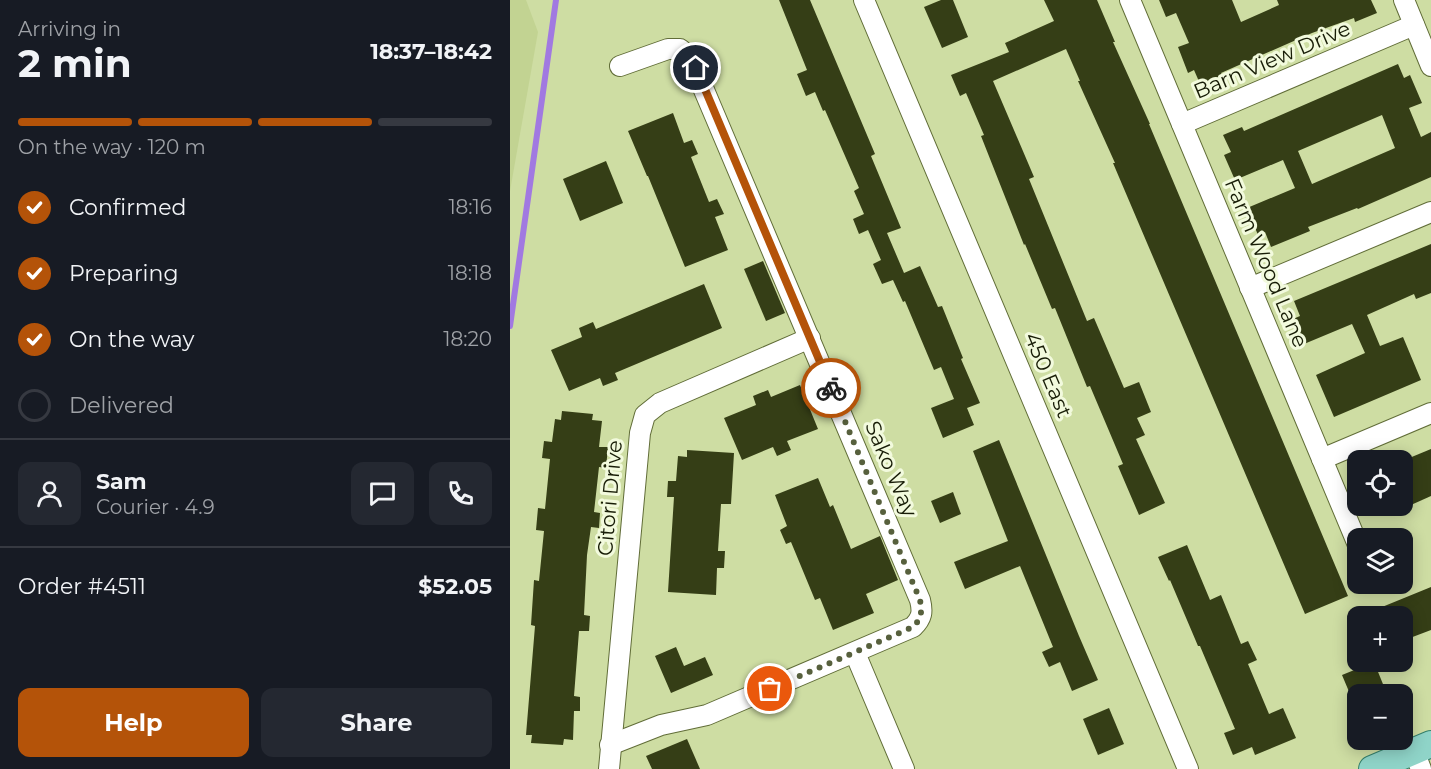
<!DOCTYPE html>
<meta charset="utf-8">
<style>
body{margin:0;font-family:Montserrat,sans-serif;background:#242831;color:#f1f3f6;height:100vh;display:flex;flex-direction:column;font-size:22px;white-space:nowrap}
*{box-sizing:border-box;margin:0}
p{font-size:20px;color:#9ea1a6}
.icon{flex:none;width:33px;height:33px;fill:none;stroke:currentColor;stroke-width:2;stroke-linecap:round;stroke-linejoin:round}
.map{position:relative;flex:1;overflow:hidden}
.side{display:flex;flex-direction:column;background:#171b24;width:510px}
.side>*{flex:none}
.buttons{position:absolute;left:837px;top:450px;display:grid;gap:12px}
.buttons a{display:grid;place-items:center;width:66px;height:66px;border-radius:12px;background:#171b24;box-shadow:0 3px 15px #0003;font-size:30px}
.pin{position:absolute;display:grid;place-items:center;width:51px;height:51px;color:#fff;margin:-26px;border:3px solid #fff;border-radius:50%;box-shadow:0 2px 6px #0007}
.courier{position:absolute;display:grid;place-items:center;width:60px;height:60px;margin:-30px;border:4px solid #b45309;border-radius:50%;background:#fff;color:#222;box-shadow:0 2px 8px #0007}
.head em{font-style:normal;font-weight:700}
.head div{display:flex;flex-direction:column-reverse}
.head{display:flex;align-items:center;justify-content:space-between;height:102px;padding:0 18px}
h1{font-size:39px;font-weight:700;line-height:45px}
.bar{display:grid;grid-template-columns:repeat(4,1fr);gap:9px 6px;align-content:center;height:72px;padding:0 18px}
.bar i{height:8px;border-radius:4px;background:#363941}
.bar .selected{background:#b45309}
.bar p{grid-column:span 4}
.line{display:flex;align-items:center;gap:15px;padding:0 18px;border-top:2px solid #363941}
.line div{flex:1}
.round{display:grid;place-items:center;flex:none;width:63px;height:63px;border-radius:12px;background:#242831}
ol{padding:0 18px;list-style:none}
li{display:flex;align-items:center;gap:18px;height:66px}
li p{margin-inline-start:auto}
li .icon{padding:6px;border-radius:50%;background:#b45309;color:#fff;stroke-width:4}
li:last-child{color:#9ea1a6}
li i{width:33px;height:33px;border:3px solid #363941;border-radius:50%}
.cta{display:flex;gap:12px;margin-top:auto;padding:12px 18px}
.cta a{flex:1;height:69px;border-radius:12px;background:#b45309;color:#fff;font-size:24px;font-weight:700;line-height:69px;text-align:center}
.cta a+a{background:#242831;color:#f1f3f6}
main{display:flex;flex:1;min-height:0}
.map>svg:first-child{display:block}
</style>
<main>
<section class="side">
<div class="head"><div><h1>2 min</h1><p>Arriving in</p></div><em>18:37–18:42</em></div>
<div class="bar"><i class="selected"></i><i class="selected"></i><i class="selected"></i><i></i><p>On the way · 120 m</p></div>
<ol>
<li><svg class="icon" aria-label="check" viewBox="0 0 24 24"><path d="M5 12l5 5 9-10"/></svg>Confirmed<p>18:16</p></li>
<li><svg class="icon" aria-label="check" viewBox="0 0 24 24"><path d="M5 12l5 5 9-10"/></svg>Preparing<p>18:18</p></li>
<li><svg class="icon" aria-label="check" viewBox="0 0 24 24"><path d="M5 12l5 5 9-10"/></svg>On the way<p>18:20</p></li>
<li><i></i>Delivered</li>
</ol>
<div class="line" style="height:108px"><a class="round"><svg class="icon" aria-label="person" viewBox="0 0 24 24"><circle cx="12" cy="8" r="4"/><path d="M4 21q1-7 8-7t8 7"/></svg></a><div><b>Sam</b><p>Courier · 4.9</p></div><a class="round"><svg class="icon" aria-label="chat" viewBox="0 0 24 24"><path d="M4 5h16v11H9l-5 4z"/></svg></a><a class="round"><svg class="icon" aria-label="phone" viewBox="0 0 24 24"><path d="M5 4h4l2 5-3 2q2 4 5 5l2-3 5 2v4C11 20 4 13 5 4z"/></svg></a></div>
<div class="line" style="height:78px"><div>Order #4511</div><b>$52.05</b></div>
<div class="cta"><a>Help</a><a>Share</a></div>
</section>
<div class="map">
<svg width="921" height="769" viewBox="0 0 921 769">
<rect width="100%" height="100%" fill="#cedda3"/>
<polygon fill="#c2d392" points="0,0 16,0 28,32 0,191"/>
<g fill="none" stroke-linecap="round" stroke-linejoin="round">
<polyline stroke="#a179e1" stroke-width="6" points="0,326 46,0"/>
</g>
<g fill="#353e16" fill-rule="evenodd">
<polygon points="269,0 300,0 365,154 361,156 391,228 377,233 394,273 410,266 428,307 432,306 453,358 451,359 470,403 457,408 464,425 433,438 421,408 444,399 431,367 424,370 395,301 393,302 383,280 372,284 363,264 371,260 358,230 349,234 343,219 354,214 344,191 349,188 315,110 313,111 305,92 296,96 287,74 297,70"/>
<polygon points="431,0 443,0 458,37 432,48 414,7"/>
<polygon points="534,0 587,0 605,42 603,42 640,124 639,124 838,596 795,614 603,163 605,163 568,81 570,81 556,49 483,81 524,177 519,179 577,321 584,318 614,388 629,382 641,412 627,418 635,435 626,439 655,503 629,515 608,466 613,464 580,386 577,387 545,308 542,309 515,244 514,245 471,136 474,135 456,93 450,96 441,75 499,52 495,43 544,21"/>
<polygon points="649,0 722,0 731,22 769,5 767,0 861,0 867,13 845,22 844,18 802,33 711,73 713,77 691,86 684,70 678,73 668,47 679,43 666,13 656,17"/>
<path d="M888,64L894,78L900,75L912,103L899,108L911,137L921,132V177L848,209L847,208L798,227L800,231L761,247L755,232L748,235L737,208L785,188L773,160L725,180L714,155L721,152L713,135L732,127L734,131ZM872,115L885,148L802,184L788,151Z"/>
<polygon points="163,113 174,143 182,140 188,154 181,157 199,202 207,199 214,214 205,217 218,250 175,267 138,176 137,176 118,131"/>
<polygon points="96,161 113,203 70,221 53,179"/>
<polygon points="921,244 921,293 906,299 904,294 857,315 870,346 893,337 911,380 824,417 806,375 855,353 842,324 794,344 783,319 790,316 784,301"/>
<polygon points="253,261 275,313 256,321 234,269"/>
<polygon points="194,284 212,328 105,373 108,380 93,386 90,378 59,391 41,350 72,337 69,328 83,322 86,329"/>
<polygon points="290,385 308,429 277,441 281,450 267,456 263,447 232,460 214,418 246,405 243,396 258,390 261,397"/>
<polygon points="52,411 83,414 82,420 92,421 89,447 98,447 96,468 89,467 84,512 90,513 89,528 81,527 77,555 74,615 80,616 79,631 69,631 64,696 70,697 70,711 64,711 63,740 54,739 53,745 21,743 22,735 16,735 25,626 21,625 24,580 29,581 34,531 26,530 28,508 35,509 40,459 32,458 34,441 42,442 45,419 51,420"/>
<polygon points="489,440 569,636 588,680 562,691 550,662 539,667 532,652 543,647 510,566 455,589 444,562 498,541 463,451"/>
<polygon points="921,449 921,496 892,509 892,461"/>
<polygon points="177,450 224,453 221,504 211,504 208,551 215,551 214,568 207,568 206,595 158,592 164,497 157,497 158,481 166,481 168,456 177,457"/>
<polygon points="308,478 320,507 323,505 341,549 370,536 388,580 356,594 364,613 323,630 310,598 305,600 281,542 276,544 270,530 277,526 265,495"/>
<polygon points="443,492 451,514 430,523 421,501"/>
<polygon points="677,545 700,600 711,595 731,644 738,641 747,660 738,664 759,714 773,708 786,738 745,755 742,747 723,755 714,733 725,729 690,646 688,646 660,580 659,581 648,557"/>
<polygon points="921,587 921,630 892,641 892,616 850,616"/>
<polygon points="166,647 174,666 195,657 203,675 161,693 145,656"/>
<polygon points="864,662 877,694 846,694 845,692 840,694 832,675"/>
<polygon points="599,708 614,744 588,755 573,719"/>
<polygon points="177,739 190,769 142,769 136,756"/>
</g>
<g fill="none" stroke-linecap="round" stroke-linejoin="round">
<defs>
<g id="minor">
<polyline points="354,0 678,769"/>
<polyline points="620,0 848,545"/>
<polyline points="894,0 921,66"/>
<polyline points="672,124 904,25"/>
<polyline points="740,288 921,212"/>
<polyline points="812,459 921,413"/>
<polyline points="345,653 394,769"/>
<path d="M100,745L151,725L197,715L403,627C412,618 413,612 410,600L180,57L170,49H158L110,66"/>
<polyline points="904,751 911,769"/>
<polyline points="99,769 130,433 135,415 150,403 300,338"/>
</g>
<polyline id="major" points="862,769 921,744"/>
</defs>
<use href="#minor" stroke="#616d38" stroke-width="22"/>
<use href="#major" stroke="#35816d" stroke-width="28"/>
<use href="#minor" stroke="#fff" stroke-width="20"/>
<use href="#major" stroke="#8fd4c8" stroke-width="26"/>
</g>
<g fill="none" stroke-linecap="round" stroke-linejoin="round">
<path stroke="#57603d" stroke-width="6" stroke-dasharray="0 10.8" d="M260,689L403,627C412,618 412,612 410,600L321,388"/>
<polyline stroke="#b45309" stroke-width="8" points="186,68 321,388"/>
</g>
<g text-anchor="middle" stroke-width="6" stroke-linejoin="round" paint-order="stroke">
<g font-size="21" fill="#171c06" stroke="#f2fadd">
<text transform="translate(762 60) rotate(-23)" y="7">Barn View Drive</text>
<text transform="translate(756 263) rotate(67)" y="7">Farm Wood Lane</text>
<text transform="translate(538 375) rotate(67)" y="7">450 East</text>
<text transform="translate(381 469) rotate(67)" y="7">Sako Way</text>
<text transform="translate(100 498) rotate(-85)" y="7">Citori Drive</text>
</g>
</g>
</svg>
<div class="buttons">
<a><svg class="icon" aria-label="locate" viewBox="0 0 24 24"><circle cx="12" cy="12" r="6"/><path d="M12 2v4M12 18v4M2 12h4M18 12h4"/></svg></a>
<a><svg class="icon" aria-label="layers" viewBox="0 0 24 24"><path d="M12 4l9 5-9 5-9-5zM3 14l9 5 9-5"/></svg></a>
<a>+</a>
<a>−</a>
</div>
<div class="pin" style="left:260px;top:689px;background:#ea580c"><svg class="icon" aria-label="bag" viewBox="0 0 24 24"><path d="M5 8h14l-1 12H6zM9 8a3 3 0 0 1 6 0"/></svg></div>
<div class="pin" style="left:186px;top:68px;background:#1f2937"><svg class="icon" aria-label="home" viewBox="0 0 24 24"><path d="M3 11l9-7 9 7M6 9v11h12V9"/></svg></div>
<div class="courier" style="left:321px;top:388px"><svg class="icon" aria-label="bike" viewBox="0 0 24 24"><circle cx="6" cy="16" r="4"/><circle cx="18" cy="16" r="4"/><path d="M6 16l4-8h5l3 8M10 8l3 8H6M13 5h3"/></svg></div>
</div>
</main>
